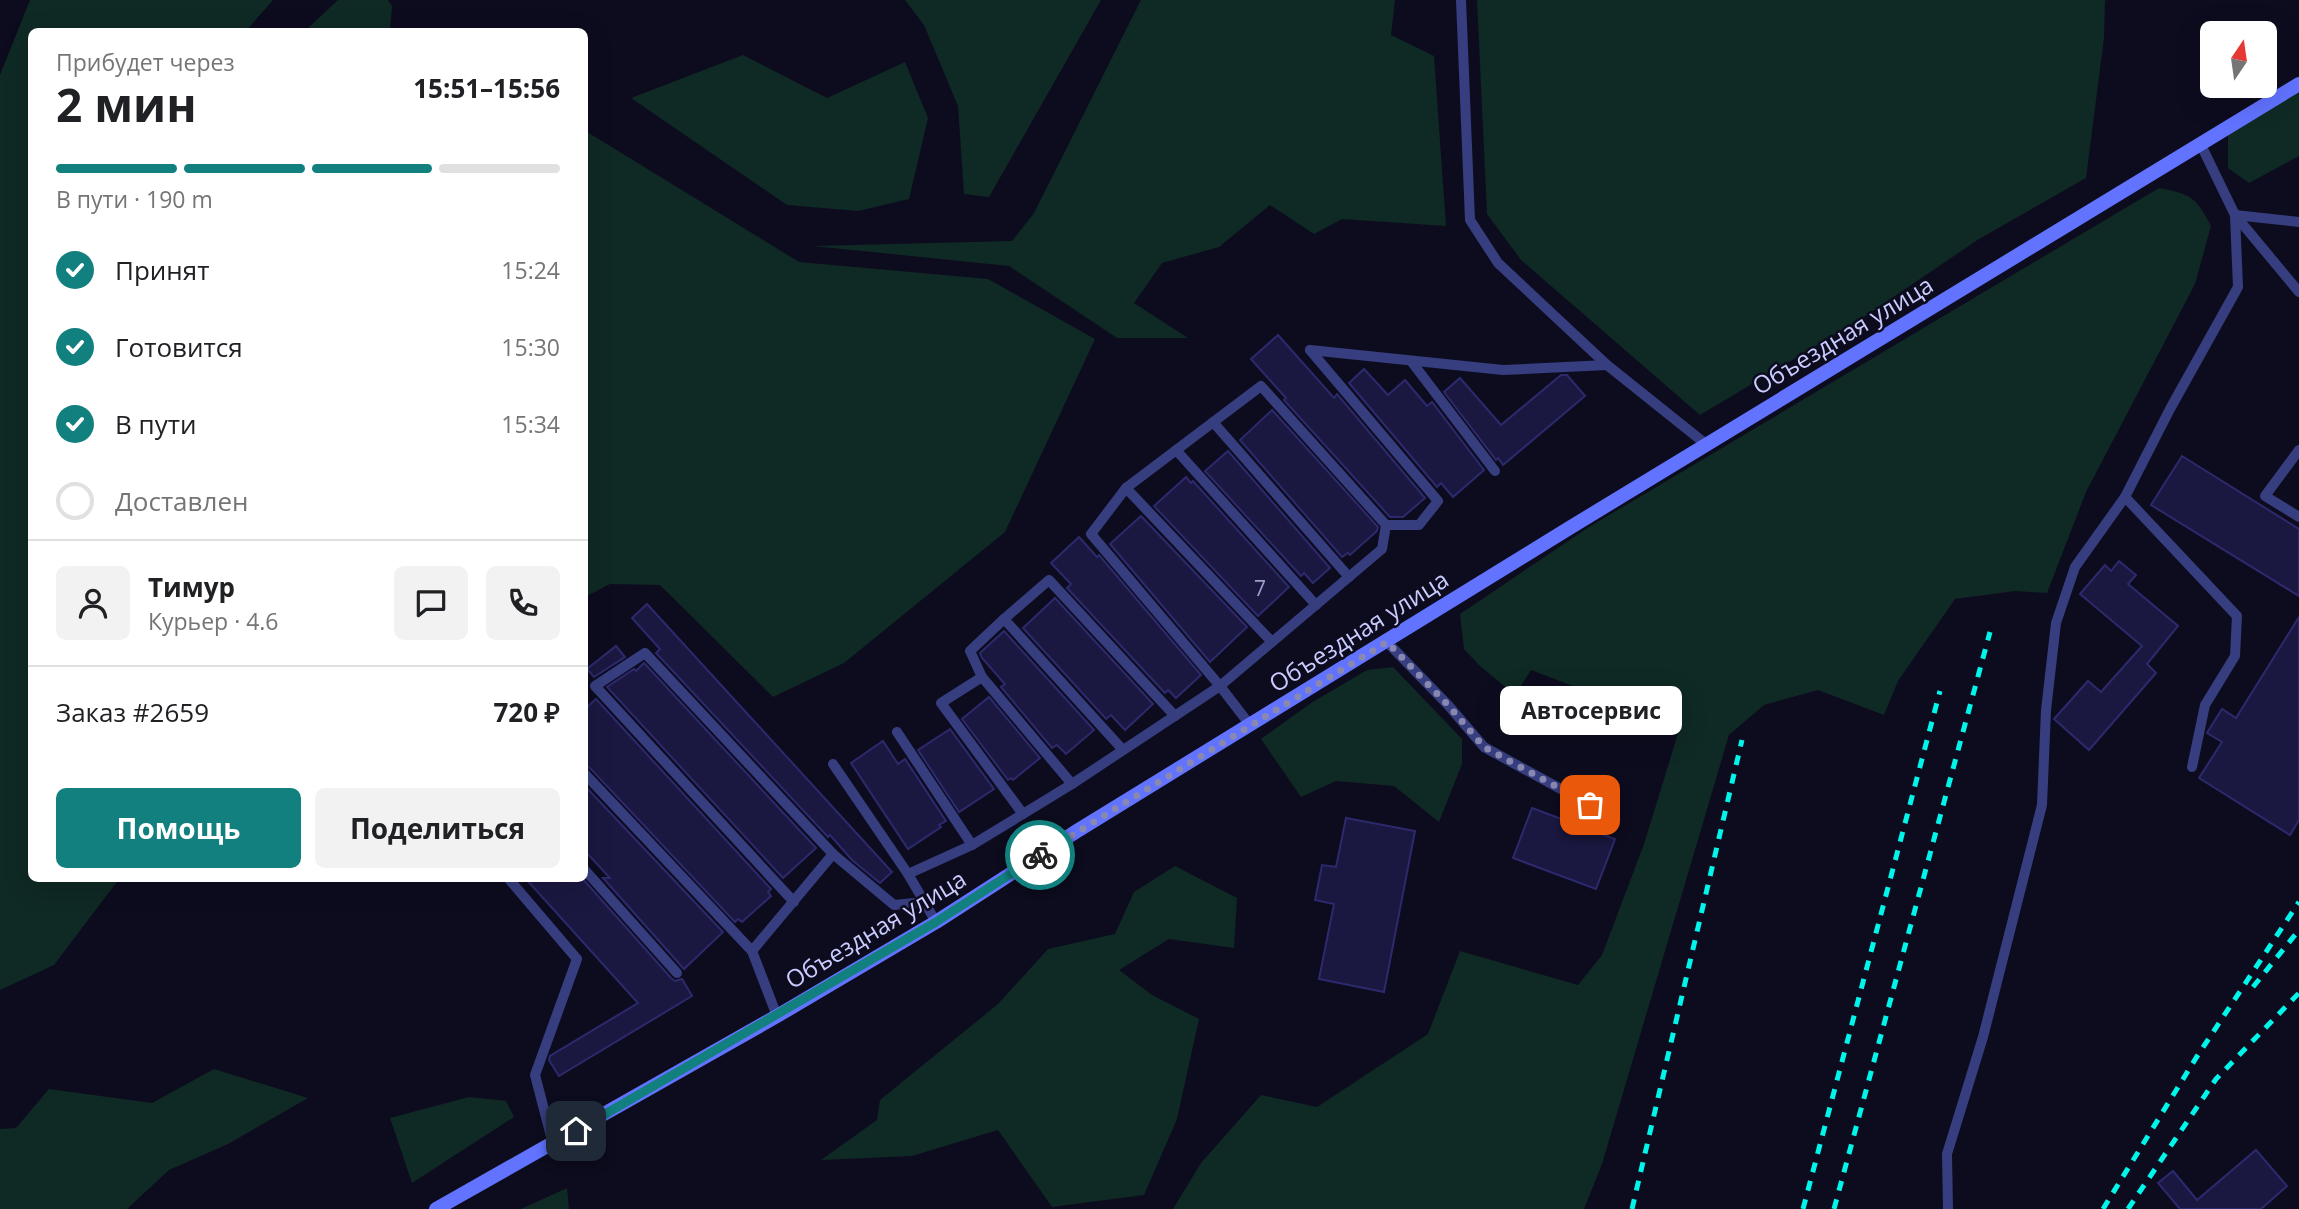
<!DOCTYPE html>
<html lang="ru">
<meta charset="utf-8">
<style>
body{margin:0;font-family:"Open Sans",sans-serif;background:#f2f2f2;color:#202124;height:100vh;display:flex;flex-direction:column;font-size:26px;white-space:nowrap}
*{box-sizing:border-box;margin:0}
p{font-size:23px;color:#757577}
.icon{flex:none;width:38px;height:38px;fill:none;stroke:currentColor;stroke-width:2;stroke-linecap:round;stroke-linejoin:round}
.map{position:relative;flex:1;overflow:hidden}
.panel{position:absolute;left:28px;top:28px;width:560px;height:854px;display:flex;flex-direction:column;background:#fff;border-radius:10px;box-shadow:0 7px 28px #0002}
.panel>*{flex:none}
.needle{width:46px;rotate:13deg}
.fabs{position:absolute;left:2200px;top:21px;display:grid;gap:14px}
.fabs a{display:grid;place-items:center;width:77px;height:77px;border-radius:10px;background:#fff;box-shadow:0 7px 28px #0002;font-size:35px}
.pin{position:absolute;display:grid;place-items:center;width:60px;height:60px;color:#fff;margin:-30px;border-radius:14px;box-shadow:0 4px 10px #0006}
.courier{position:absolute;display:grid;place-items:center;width:70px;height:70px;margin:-35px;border:5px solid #12807e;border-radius:50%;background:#fff;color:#222;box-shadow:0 2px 9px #0007}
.bubble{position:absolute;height:49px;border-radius:10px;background:#fff;box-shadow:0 7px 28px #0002;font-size:23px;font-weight:700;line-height:49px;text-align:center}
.overview em{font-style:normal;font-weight:700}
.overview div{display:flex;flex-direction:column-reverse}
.overview{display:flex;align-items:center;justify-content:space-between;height:119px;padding:0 28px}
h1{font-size:46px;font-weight:700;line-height:52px}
.bar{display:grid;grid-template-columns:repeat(4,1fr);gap:10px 7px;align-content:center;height:84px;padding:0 28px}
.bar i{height:9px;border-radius:5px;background:#e0e0e0}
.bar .active{background:#12807e}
.bar p{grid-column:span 4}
.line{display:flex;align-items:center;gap:18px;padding:0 28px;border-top:2px solid #e0e0e0}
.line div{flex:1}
.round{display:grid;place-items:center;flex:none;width:74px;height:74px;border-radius:10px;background:#f2f2f2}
ol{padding:0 28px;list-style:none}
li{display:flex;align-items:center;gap:21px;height:77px}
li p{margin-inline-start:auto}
li .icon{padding:7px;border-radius:50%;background:#12807e;color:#fff;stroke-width:4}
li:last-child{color:#757577}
li i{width:38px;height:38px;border:4px solid #e0e0e0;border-radius:50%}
.action{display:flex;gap:14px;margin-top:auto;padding:14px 28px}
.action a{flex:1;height:80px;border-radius:10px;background:#12807e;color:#fff;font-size:28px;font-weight:700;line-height:80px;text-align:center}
.action a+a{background:#f2f2f2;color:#202124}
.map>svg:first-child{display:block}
</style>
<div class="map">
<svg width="2299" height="1209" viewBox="0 0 2299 1209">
<rect width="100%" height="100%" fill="#0d0c1f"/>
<g fill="#0f2924">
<polygon points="30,0 273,0 246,31 32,32 32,878 119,879 54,965 0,990 0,75"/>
<polygon points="338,0 388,0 392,6 390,31 305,31"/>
<polygon points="905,0 1101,0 989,197 964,194 958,106 924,25"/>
<polygon points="1141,0 1395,0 1391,35 1434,56 1446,226 1342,219 1314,234 1270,205 1219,247 1162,263 1134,303 1188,338 1117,338 1009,266 813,246 1012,241 1034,213"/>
<polygon points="1477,0 2107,0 2105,1 2104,38 2086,178 1979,239 1864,317 1700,415 1521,260 1487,214"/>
<polygon points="743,55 827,98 905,62 928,118 909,199 858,211 787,205 631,98"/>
<polygon points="2299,89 2299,156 2249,183 2228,168 2228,128"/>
<polygon points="584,130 799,262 988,279 1095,339 1005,532 844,663 773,697 660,585 610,584 585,597"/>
<path d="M2159,188C2191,194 2196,197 2211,226L2195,284L2086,492L2047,593L2015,591L1955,599L1898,681L1884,715L1818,690L1764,705L1729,735L1602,1164L1584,1209H1173L1201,1163L1261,1095L1317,1107L1428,1034L1460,951L1578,985L1602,955L1644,844L1680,727L1531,670L1515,695L1479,665L1464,649L1460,614L1589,527Z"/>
<polygon points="1393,667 1462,739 1462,764 1439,822 1394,786 1336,781 1301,797 1261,739 1311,703 1367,670"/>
<polygon points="1175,866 1237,898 1234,948 1169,939 1119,970 1152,995 1199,1019 1177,1119 1144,1195 1052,1207 998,1130 912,1156 821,1160 877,1120 880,1100 998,1004 1048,949 1115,934 1134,892"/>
<polygon points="214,1069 308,1098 228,1144 169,1170 127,1209 0,1209 0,1129 16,1128 49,1089 152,1103"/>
<polygon points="469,1097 506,1101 514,1117 412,1183 390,1118"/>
<polygon points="567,1188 569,1209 521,1209"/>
</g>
<g fill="#1a1840" stroke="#2d296d" stroke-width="2">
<polygon points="1278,335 1334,398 1337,394 1425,498 1403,517 1390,517 1284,400 1286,398 1251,359"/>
<polygon points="1364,369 1388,395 1405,380 1427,406 1432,402 1484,470 1453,497 1441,483 1437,487 1349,383"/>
<polygon points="1561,375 1567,375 1585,396 1503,465 1498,458 1496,460 1444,392 1460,378 1501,425"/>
<polygon points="1272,410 1378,527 1377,531 1350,555 1348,553 1342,557 1240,440"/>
<polygon points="1228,451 1330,568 1313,583 1304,573 1301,576 1205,471"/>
<polygon points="2182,456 2299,529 2299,596 2151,505"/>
<polygon points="1186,477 1191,483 1193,481 1289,587 1258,616 1154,506"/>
<polygon points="1141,516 1247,627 1210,662 1110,544"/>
<polygon points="1079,537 1097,557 1099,555 1201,675 1176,698 1168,690 1165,693 1067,588 1071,584 1051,563"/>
<polygon points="2119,561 2136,575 2128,584 2178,626 2147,664 2156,673 2089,750 2054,719 2088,681 2101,692 2142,646 2080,594 2105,565 2111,571"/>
<polygon points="1055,598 1153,704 1125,730 1111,715 1106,719 1023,628"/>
<polygon points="647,604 892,872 880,883 852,860 830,835 828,837 656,653 660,649 632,618"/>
<polygon points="2299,617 2299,820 2290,835 2199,778 2222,742 2207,733 2222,709 2236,718"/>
<polygon points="1004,631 1094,730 1066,754 1057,745 1052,748 1001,687 1005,684 982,658 980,653"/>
<polygon points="616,646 625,657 594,677 587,669"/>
<polygon points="644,663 816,848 783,878 607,687 634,669 636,671"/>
<polygon points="989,697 1040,758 1013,780 1011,778 1008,780 962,719"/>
<polygon points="596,699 771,889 768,892 771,896 742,922 738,919 735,922 590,768 584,765 584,710"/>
<polygon points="950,729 994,789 959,812 918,750"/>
<polygon points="883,741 898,764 905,759 946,821 939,825 941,827 908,849 851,763"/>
<polygon points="584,785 723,932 684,969 603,878 610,878 584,850"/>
<polygon points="1532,808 1615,839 1596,889 1513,858"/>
<polygon points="1346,818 1415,831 1384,992 1319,979 1334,904 1315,900 1322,865 1336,867"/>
<polygon points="525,878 582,878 671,978 675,981 682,979 692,996 559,1076 549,1060 550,1056 638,1003"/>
<polygon points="2256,1150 2287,1186 2261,1209 2180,1209 2158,1183 2173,1171 2197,1200"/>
</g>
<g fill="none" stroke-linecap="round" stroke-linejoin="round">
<g stroke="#363e7f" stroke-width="10">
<polyline points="1461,0 1470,220 1498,263 1607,365 1707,445"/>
<polyline points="2235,215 2299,292"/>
<polyline points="2235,215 2299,222"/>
<polyline points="1310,350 1503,370 1607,365"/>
<polyline points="1310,350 1438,501 1419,525 1386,525"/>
<polyline points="1411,361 1495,471"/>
<polyline points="1213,422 1349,577"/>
<polyline points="1176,450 1316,605"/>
<polyline points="2299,450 2265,496 2299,517"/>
<polyline points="1126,488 1261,386 1386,525 1382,549 1220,686 1250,725"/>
<polyline points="1004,619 1049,580 1175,716"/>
<polyline points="1387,642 1448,705 1484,747 1590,805"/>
<polyline points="982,677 970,651 1004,619 1123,750"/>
<polyline points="897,732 972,845"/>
<polyline points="833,764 908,874"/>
<polyline points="2192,767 2205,705 2235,656 2237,616 2125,497 2170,409 2238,287 2235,215 2201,145"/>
<polyline points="584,773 752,951"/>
<polyline points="1023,814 941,703 982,677 1072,784"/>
<polyline points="833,854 894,905 925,902"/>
<polyline points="584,869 677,973"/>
<polyline points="508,878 577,959 535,1075 553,1144"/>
<polyline points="936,922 908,874 972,845 1023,814 1072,784 1220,686 1091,534 1126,488 1272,642"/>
<polyline points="777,1016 752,951 833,854 645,653 595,686 794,902"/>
<polyline points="1948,1209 1947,1154 1983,1037 2042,805 2046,710 2056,623 2075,567 2125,497"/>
</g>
<polyline stroke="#6173ff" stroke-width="14" points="436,1209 777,1016 936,922 1077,831 1571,527 2299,84"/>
<g stroke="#00f5eb" stroke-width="5" stroke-dasharray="10 9" stroke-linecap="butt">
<polyline points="2253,987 2299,930"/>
<polyline points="1632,1209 1742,740"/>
<polyline points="1803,1209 1940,691"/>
<polyline points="1834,1209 1990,632"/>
<polyline points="2103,1209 2196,1058 2299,902"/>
<polyline points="2128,1209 2216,1079 2299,993"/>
</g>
</g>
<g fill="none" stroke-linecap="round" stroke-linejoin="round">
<polyline stroke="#8888b1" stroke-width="7" stroke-dasharray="0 12.6" points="1040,855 1387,642 1448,705 1484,747 1590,805"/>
<polyline stroke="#12807e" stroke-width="9" points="576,1131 936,922 1040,855"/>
</g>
<g text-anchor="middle" stroke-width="5" stroke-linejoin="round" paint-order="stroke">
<g font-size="21" fill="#9e9ecf">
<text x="1260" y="596">7</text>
</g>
<g font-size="24" fill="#cacbff" stroke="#0d0c1f">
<text transform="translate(1843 336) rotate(-31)" y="8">Объездная улица</text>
<text transform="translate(1359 632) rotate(-32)" y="8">Объездная улица</text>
<text transform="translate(876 930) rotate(-31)" y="8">Объездная улица</text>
</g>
</g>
</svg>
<div class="fabs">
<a><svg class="needle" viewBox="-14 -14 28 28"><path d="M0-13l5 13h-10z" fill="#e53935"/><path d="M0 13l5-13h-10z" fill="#757577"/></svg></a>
</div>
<div class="pin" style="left:1590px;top:805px;background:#ea580c"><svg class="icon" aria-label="bag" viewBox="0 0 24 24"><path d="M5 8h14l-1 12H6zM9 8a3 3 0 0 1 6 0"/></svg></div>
<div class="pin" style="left:576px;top:1131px;background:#1f2937"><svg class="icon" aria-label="home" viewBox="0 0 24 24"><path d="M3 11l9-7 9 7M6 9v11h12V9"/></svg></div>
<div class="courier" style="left:1040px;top:855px"><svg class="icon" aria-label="bike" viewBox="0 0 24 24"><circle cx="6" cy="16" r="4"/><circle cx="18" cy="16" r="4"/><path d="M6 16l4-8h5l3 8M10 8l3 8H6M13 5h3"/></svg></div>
<div class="bubble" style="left:1500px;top:686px;width:182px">Автосервис</div>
<section class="panel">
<div class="overview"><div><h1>2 мин</h1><p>Прибудет через</p></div><em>15:51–15:56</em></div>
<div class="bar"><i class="active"></i><i class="active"></i><i class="active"></i><i></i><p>В пути · 190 m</p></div>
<ol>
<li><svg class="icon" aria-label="check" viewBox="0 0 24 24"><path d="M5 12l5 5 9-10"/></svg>Принят<p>15:24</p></li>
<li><svg class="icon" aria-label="check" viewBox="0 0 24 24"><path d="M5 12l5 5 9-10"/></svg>Готовится<p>15:30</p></li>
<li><svg class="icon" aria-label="check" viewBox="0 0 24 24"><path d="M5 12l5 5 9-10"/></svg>В пути<p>15:34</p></li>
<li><i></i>Доставлен</li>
</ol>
<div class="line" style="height:126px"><a class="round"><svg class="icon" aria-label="person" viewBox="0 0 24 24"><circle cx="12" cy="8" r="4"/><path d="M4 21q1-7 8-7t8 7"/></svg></a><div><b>Тимур</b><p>Курьер · 4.6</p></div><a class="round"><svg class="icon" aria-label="chat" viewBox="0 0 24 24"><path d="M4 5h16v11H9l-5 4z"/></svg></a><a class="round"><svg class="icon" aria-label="phone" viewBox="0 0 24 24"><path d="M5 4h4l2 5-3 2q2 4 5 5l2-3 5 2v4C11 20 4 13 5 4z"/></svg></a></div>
<div class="line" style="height:91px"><div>Заказ #2659</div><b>720 ₽</b></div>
<div class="action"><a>Помощь</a><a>Поделиться</a></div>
</section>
</div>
